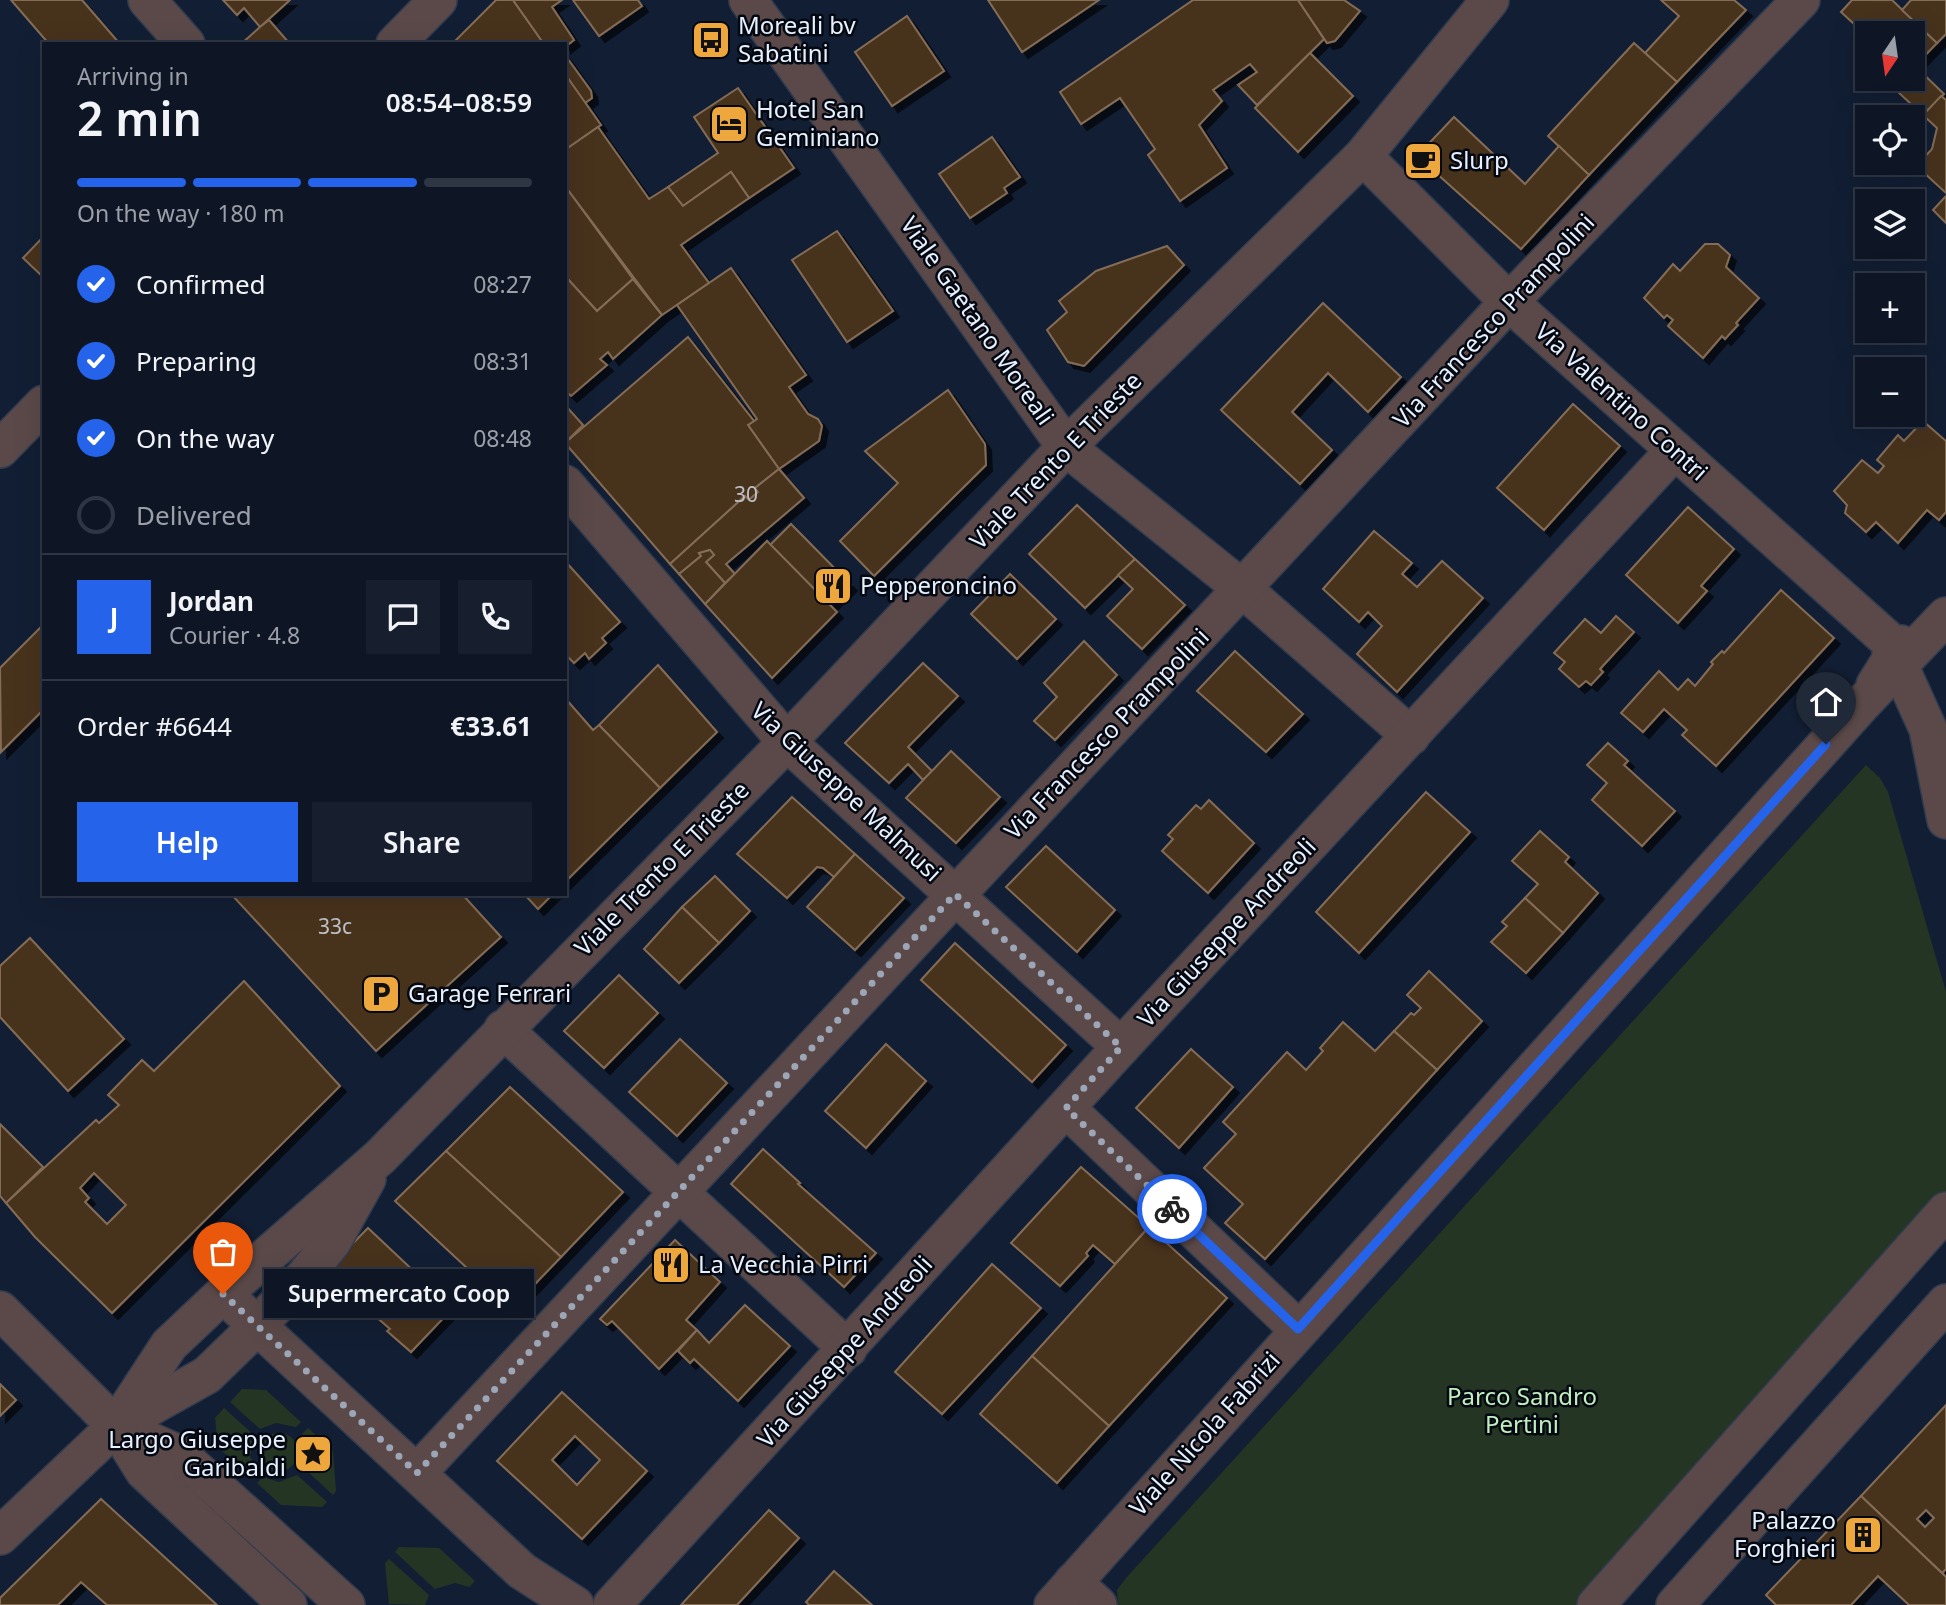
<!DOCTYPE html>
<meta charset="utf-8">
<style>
body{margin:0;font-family:"Noto Sans",sans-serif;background:#171f2e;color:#f1f3f6;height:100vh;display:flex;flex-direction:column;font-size:26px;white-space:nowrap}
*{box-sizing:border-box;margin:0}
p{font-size:23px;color:#9b9fa7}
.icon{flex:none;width:38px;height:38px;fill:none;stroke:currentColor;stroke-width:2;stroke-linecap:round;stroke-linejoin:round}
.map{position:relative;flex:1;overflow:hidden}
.details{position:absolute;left:42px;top:42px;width:525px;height:854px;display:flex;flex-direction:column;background:#0e1626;border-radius:0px;box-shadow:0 7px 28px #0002,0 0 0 2px #2e3543}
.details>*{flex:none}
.needle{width:46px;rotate:193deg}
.fabs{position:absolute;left:1855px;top:21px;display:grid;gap:14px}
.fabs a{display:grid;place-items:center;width:70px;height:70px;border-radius:0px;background:#0e1626;box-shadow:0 7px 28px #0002,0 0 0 2px #2e3543;font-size:35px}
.pin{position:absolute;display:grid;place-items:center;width:60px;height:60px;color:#fff;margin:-72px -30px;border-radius:50% 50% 50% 0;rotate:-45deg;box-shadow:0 0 7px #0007}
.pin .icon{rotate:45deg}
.courier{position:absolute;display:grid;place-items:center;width:70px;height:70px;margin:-35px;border:5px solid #2563eb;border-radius:50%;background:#fff;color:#222;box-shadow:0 2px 9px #0007}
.bubble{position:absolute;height:49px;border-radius:0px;background:#0e1626;box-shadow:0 7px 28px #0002,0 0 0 2px #2e3543;font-size:23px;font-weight:600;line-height:49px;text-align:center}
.head em{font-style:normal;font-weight:600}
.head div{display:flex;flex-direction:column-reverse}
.head{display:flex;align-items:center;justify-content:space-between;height:119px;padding:0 35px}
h1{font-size:46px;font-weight:600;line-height:52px}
.bar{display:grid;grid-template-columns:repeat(4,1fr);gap:10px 7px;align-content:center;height:84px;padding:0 35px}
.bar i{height:9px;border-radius:5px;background:#2e3543}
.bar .current{background:#2563eb}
.bar p{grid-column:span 4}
.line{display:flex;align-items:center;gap:18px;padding:0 35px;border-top:2px solid #2e3543}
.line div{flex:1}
.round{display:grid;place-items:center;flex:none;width:74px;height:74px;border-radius:0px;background:#171f2e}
ol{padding:0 35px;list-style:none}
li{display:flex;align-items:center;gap:21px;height:77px}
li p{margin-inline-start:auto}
li .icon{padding:7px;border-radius:50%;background:#2563eb;color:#fff;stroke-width:4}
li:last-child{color:#9b9fa7}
li i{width:38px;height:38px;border:4px solid #2e3543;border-radius:50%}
.action{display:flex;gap:14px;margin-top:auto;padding:14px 35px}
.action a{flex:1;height:80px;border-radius:0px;background:#2563eb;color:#fff;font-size:28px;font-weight:600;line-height:80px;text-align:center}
.action a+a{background:#171f2e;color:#f1f3f6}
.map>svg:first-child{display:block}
</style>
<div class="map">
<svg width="1946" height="1605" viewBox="0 0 1946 1605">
<defs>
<filter id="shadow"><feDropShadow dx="6" dy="6" stdDeviation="0" flood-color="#0009"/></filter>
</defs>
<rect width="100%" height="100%" fill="#121e33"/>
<g fill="#253524">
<polygon points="1866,765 1880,778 1888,792 1946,992 1946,1201 1591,1605 1118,1605 1117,1590 1126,1578"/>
<polygon points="242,1389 266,1390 301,1422 296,1427 276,1423 260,1429 230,1402"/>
<polygon points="224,1408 255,1436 250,1456 256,1470 250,1477 218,1447 215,1418"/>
<polygon points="308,1428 333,1451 336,1491 333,1495 304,1468 308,1449 302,1434"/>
<circle cx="279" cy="1452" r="19"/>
<polygon points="297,1475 327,1502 322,1507 281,1505 257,1483 263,1477 279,1482"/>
<polygon points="399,1547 439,1548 475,1581 469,1587 455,1583 435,1589 395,1552"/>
<polygon points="389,1559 429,1595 425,1605 389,1604 385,1563"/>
</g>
<g fill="#47321d" stroke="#846c56" stroke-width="2" fill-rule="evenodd" filter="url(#shadow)">
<polygon points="11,0 82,0 120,44 49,44"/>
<polygon points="223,0 290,0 260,27 244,8 237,15"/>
<polygon points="496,0 513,0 544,44 452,44"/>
<polygon points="513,0 562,0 552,7 574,40 565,47 565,44 544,44"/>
<polygon points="573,0 638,0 642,6 599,36"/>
<polygon points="988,0 1099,0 1022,52"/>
<polygon points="1298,0 1324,39 1257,105 1238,85 1257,72 1250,64 1213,90 1222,101 1199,125 1227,168 1180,201 1148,155 1155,149 1120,98 1081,124 1060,92 1193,0"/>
<polygon points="1298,0 1344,0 1360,11 1335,41 1327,43"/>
<polygon points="1661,0 1734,0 1746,10 1677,82 1645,53 1679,16"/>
<polygon points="1852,0 1892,0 1937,43 1913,68 1913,33 1867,33 1867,36 1841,12"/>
<polygon points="1911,0 1946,0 1946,34 1937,43 1902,10"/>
<polygon points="907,16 944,71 892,106 855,52"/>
<polygon points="269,20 290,44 241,44 260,27"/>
<polygon points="1634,43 1677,82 1589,175 1548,136"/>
<polygon points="1310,53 1353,96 1298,152 1255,108"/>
<polygon points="565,55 591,91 592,98 585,103 565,74"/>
<polygon points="1915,66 1944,94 1923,115 1898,92 1901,89 1897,85 1903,79 1913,79"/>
<polygon points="565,74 601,125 565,150"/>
<polygon points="738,88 794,168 749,198 731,172 683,206 668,187 718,153 694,117"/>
<polygon points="1941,96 1946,100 1946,193 1921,170 1921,161 1932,149 1937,128 1923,115"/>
<polygon points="1454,117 1525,184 1559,146 1589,175 1521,249 1417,156"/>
<polygon points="598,127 649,199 668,187 683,206 731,172 749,198 681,245 709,283 662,315 565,186 565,150"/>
<polygon points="992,137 1020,177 1004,188 1007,193 970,218 939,174"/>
<polygon points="565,186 633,279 597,311 565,276"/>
<polygon points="1946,196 1946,223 1933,210"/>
<polygon points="837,231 893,311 847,342 792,260"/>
<polygon points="44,236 44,278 23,258"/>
<polygon points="1705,244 1718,244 1730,255 1726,267 1759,298 1736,323 1738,325 1725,339 1722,336 1703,358 1668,326 1673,320 1667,315 1664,318 1644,298 1673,264 1680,271"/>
<polygon points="1167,246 1184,265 1084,366 1068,362 1047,330 1067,312 1059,301 1096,271"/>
<polygon points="731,268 806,375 789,387 808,414 818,419 822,426 819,441 779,469 748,425 757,419 677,305"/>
<polygon points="565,276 597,311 633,279 662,315 613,359 608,352 600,359 607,365 571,396 565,390"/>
<polygon points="1323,303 1401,377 1368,412 1328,373 1292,412 1332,450 1300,484 1221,410"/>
<polygon points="688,337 754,421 748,425 779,469 755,488 758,492 749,500 745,496 670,564 565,443"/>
<polygon points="948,390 985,444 986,465 874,576 840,541 898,483 865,451"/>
<polygon points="1573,404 1620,446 1544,530 1497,488"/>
<polygon points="565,405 583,425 565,443"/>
<polygon points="1923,421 1946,441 1946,512 1939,520 1927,510 1898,543 1876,522 1866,532 1845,513 1847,505 1834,491 1862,460 1878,473 1884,466 1877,460 1898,435 1904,441"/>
<polygon points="779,469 804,498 726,564 735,574 725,583 706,562 714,555 710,550 699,553 701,556 679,574 670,564 745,496 749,500 758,492 755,488"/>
<polygon points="1077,505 1135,559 1085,608 1029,554"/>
<polygon points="1688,507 1734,549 1701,586 1707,591 1678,623 1626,575"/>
<polygon points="791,524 851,585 830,605 770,545"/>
<polygon points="1374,531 1412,563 1402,574 1417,587 1442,561 1483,598 1397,692 1357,654 1382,626 1368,612 1359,622 1323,589"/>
<polygon points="767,541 837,612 772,678 705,604"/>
<polygon points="710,550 714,555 706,562 725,583 705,604 679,574 701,556 699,553"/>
<polygon points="1135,559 1185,605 1142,649 1107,616 1133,589 1118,575"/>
<polygon points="565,561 620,622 602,638 606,643 589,659 585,653 574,663 565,654"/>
<polygon points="1010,574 1056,619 1017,659 971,614"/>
<polygon points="1781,590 1834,638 1716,766 1682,735 1687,730 1664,709 1643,732 1621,713 1659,671 1678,690 1688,679 1695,686 1713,664 1711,662 1722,651 1724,653"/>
<polygon points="1616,616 1634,632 1600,669 1603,672 1591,685 1586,681 1579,687 1559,669 1565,662 1554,653 1585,619 1601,633"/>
<polygon points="44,624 44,709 1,752 0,668"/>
<polygon points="1084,641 1117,675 1055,740 1034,721 1057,697 1044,683"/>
<polygon points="1235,651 1303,714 1266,752 1197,691"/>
<polygon points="923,663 958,696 908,747 932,771 923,780 908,764 889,783 845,743"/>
<polygon points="658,665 717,732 660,788 599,725"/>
<polygon points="565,698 593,730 599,725 660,788 565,882"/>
<polygon points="1608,743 1628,761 1624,765 1675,811 1642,846 1592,800 1607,783 1587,765"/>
<polygon points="951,751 1000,797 956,843 906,798"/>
<polygon points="1426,792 1470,832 1359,953 1316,912"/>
<polygon points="792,797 855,854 834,877 823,868 817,867 787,898 737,854"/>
<polygon points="1209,800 1254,843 1208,893 1162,851 1173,839 1168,835 1196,805 1201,809"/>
<polygon points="1540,831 1569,857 1565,862 1598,893 1563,933 1525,898 1538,884 1512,861"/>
<polygon points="1046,846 1115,910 1077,952 1006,887"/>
<polygon points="855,854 904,898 855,950 807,907"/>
<polygon points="715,876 750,911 719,943 682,907"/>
<polygon points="231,894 462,894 501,937 376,1051"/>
<polygon points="524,894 553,894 538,909"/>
<polygon points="1525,898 1563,933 1526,973 1491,942 1507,926 1502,922"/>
<polygon points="682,907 719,943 679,983 644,949"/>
<polygon points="30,938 124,1039 68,1091 0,1017 0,966"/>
<polygon points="955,943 1066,1045 1032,1082 921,980"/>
<polygon points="1429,971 1482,1021 1437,1070 1394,1031 1411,1013 1414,1015 1421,1008 1407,995"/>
<polygon points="619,975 658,1013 604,1068 564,1031"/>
<path d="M244,981L340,1086L112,1313L35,1237L6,1203L96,1120L99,1123L119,1105L108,1095L142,1060L154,1071ZM94,1173L126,1205L107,1224L85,1202L89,1198L80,1188Z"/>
<polygon points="1343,1022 1375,1051 1394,1031 1437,1070 1265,1259 1225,1223 1243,1204 1204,1168 1236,1134 1223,1122 1287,1052 1306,1070 1323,1051 1320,1048"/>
<polygon points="680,1039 727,1083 677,1136 629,1092"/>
<polygon points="886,1044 926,1081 866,1148 825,1111"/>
<polygon points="1191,1049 1233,1087 1179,1148 1136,1108"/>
<polygon points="510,1087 623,1192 561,1257 446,1151"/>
<polygon points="0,1124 43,1167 6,1203 0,1196"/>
<polygon points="763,1149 800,1183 798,1184 876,1253 844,1287 731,1184"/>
<polygon points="446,1151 561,1257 511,1309 395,1201"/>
<polygon points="1081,1167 1149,1227 1115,1264 1093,1245 1086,1253 1088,1256 1060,1286 1011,1243"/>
<polygon points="1149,1227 1227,1298 1109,1426 1032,1356"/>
<polygon points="368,1228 453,1308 411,1352 387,1331 390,1329 325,1272"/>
<polygon points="675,1240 720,1282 686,1320 697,1330 659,1369 612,1321 607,1325 600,1319"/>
<polygon points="992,1264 1041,1308 942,1414 895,1372"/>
<polygon points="745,1305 790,1346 738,1401 694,1359 690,1363 678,1351 697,1330 709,1343"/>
<polygon points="1032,1356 1109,1426 1057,1483 980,1414"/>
<polygon points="0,1384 16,1400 0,1416"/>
<path d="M562,1392L647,1471L582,1539L497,1461ZM575,1436L600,1460L577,1485L552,1460Z"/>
<path d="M1946,1405V1569L1942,1573L1861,1496ZM1926,1510L1934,1518L1925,1527L1917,1519Z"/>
<polygon points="1861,1496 1946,1577 1946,1605 1909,1605 1878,1576 1851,1605 1776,1605 1766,1595"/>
<polygon points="101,1499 217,1605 107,1605 81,1582 58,1605 0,1605 0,1598"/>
<polygon points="769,1510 799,1538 737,1605 681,1605"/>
<polygon points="834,1571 872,1605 809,1605 806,1602"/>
</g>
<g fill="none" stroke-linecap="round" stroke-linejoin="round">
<defs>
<g id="minor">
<polyline points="147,0 186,44"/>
<polyline points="748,0 1066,447 1244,590 1411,736"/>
<polyline points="395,44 438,0"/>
<polyline points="1363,156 1509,302 1887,639 1892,646 1890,661 1875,685"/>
<polyline points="0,449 44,404"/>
<polyline points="565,484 787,742 1121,1047"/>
<polyline points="1901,644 1899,665 1928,729 1946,820"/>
<polyline points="503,1029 848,1349"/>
<polyline points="1066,1108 1298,1329"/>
<polyline points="223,1294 522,1571 575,1605"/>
<polyline points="0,1310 116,1426 144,1471 288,1605"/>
<polyline points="123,1422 207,1375 242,1341 304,1277 332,1242 367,1179"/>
<polyline points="116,1426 179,1454 346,1605"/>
<polyline points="417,1473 1509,302 1801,0"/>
<polyline points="0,1536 116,1426 169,1345 223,1294 380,1157 787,742 1066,447 1363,156 1490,0"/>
<polyline points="1073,1582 1098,1605"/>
<polyline points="612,1605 1121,1047 1675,450"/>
<polyline points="1053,1605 1863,703 1946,616"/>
<polyline points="1596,1605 1946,1211"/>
<polyline points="1675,1605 1946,1303"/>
</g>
</defs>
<use href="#minor" stroke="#303b4f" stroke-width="40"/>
<use href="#minor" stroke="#5a4948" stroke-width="37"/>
</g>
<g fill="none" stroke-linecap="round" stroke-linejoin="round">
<polyline stroke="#9ca6b7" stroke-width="7" stroke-dasharray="0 12.6" points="223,1294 417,1473 955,894 1121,1047 1066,1108 1172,1209"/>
<polyline stroke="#2563eb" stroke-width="9" points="1172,1209 1298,1329 1826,744"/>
</g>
<defs>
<symbol id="bus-square" viewBox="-11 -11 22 22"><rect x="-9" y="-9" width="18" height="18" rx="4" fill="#eea73c" stroke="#040811"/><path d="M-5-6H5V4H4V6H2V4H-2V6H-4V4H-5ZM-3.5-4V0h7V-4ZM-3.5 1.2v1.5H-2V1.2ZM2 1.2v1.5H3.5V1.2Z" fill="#111"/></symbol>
<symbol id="hotel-square" viewBox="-11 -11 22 22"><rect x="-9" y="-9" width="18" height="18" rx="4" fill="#eea73c" stroke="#040811"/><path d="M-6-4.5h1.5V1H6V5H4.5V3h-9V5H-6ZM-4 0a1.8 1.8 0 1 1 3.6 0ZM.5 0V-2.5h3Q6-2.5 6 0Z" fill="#111"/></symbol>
<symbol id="cafe-square" viewBox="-11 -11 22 22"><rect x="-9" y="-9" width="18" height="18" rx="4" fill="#eea73c" stroke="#040811"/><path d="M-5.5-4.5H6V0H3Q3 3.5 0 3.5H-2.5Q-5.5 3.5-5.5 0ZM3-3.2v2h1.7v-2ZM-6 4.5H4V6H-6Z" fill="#111"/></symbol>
<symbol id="restaurant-square" viewBox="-11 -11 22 22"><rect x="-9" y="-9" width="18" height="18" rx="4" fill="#eea73c" stroke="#040811"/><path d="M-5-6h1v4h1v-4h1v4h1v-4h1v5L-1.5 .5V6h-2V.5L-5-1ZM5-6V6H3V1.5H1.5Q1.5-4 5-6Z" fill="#111"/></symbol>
<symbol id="parking-square" viewBox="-11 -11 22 22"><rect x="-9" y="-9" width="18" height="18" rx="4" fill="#eea73c" stroke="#040811"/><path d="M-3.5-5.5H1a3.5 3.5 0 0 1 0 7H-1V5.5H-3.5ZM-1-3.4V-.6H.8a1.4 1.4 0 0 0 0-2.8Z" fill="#111"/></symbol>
<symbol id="sight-square" viewBox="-11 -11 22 22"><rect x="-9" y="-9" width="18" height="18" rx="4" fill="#eea73c" stroke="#040811"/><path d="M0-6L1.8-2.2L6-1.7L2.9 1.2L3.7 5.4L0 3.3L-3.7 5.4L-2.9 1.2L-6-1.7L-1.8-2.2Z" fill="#111"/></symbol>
<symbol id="building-square" viewBox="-11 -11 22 22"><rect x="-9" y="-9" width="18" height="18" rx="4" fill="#eea73c" stroke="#040811"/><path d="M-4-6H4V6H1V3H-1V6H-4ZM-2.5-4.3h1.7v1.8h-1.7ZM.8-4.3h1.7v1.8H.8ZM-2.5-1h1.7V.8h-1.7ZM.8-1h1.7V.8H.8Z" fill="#111"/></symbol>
</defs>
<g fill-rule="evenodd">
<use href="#bus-square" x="689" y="18" width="44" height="44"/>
<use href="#hotel-square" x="707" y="102" width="44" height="44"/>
<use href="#cafe-square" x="1401" y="139" width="44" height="44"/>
<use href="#restaurant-square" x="811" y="564" width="44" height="44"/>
<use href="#parking-square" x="359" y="972" width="44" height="44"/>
<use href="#restaurant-square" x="649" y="1243" width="44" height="44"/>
<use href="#sight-square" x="291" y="1432" width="44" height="44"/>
<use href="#building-square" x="1841" y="1513" width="44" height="44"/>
</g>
<g text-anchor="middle" stroke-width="5" stroke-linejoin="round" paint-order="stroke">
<g font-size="21" fill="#bec0c6">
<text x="746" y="502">30</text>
<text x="335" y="934">33c</text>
</g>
<g font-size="24" fill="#e6f0fe" stroke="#040811" text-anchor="start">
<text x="738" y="34">Moreali bv<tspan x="738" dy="28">Sabatini</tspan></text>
<text x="756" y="118">Hotel San<tspan x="756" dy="28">Geminiano</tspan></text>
<text x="1450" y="169">Slurp</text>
<text x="860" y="594">Pepperoncino</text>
<text x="408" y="1002">Garage Ferrari</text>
<text x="698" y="1273">La Vecchia Pirri</text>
<text x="286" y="1448" text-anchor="end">Largo Giuseppe<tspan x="286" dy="28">Garibaldi</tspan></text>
<text x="1836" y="1529" text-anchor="end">Palazzo<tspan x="1836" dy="28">Forghieri</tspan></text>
</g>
<g font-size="24" fill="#e6f0fe" stroke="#040811">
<text transform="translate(977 321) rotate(55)" y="8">Viale Gaetano Moreali</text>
<text transform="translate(1494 321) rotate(-47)" y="8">Via Francesco Prampolini</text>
<text transform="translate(1621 402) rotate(42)" y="8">Via Valentino Contri</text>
<text transform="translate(1056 461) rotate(-46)" y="8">Viale Trento E Trieste</text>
<text transform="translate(1107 734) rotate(-46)" y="8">Via Francesco Prampolini</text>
<text transform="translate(846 792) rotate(43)" y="8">Via Giuseppe Malmusi</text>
<text transform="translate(662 869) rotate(-45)" y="8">Viale Trento E Trieste</text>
<text transform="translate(1227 933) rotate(-47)" y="8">Via Giuseppe Andreoli</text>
<text transform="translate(845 1352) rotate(-48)" y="8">Via Giuseppe Andreoli</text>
<text transform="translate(1205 1434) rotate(-48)" y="8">Viale Nicola Fabrizi</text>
</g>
<g font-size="24" fill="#c0eebe" stroke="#040811">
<text x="1522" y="1405">Parco Sandro<tspan x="1522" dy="28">Pertini</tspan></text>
</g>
</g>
</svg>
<div class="fabs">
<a><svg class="needle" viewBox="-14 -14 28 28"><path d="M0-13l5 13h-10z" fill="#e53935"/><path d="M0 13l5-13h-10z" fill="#9b9fa7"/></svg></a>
<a><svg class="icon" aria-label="locate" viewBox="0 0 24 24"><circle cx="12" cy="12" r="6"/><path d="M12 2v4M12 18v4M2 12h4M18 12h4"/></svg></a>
<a><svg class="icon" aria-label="layers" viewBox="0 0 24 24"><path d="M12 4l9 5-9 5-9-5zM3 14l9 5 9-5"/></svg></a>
<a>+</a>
<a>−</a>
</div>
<div class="pin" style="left:223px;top:1294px;background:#ea580c"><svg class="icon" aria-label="bag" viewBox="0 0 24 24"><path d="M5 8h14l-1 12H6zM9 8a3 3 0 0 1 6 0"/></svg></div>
<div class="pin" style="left:1826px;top:744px;background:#1f2937"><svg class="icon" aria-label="home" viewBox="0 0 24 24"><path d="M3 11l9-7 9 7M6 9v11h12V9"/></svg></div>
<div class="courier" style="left:1172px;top:1209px"><svg class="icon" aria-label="bike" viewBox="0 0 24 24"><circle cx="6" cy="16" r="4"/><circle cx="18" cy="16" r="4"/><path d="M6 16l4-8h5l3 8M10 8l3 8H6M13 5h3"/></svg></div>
<div class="bubble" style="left:264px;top:1269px;width:270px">Supermercato Coop</div>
<section class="details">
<div class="head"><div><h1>2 min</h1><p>Arriving in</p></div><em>08:54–08:59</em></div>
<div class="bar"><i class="current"></i><i class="current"></i><i class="current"></i><i></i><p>On the way · 180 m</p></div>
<ol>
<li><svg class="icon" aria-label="check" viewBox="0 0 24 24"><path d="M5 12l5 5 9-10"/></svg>Confirmed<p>08:27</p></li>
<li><svg class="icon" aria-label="check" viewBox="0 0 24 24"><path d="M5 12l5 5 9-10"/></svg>Preparing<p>08:31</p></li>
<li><svg class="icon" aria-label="check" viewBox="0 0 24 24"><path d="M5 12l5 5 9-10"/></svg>On the way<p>08:48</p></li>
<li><i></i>Delivered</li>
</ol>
<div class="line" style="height:126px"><b class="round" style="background:#2563eb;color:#fff">J</b><div><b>Jordan</b><p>Courier · 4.8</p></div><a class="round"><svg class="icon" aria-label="chat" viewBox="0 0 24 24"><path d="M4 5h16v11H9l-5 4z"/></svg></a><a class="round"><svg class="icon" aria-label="phone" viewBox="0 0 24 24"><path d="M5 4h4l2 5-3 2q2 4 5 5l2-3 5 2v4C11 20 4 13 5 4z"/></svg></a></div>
<div class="line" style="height:91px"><div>Order #6644</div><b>€33.61</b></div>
<div class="action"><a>Help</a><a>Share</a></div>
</section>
</div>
